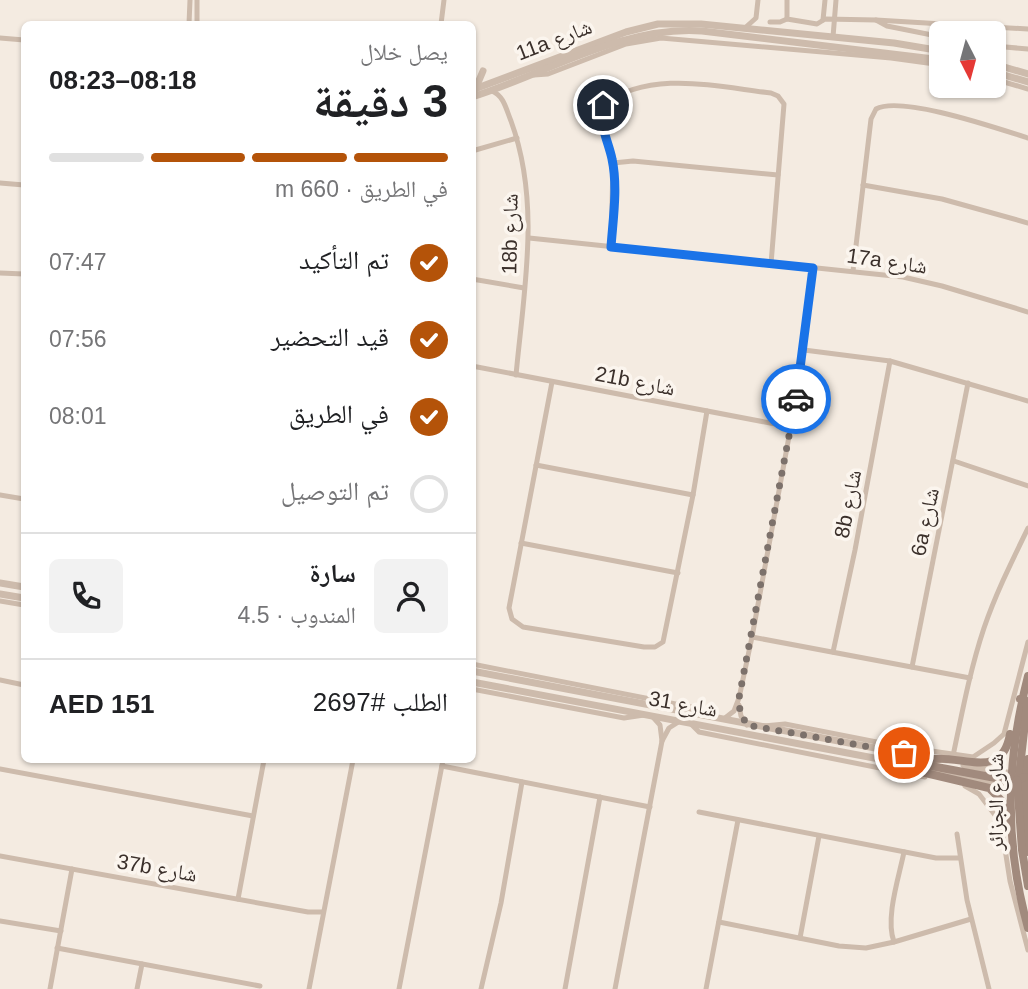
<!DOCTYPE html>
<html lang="ar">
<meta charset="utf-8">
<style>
body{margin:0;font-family:Arial,"Noto Naskh Arabic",sans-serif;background:#f2f2f2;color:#202124;direction:rtl;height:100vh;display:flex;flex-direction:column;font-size:26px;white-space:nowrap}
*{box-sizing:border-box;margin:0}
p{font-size:23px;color:#757577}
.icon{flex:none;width:38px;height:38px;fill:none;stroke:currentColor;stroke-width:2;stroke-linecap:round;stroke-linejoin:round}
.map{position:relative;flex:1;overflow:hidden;direction:ltr}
.details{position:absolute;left:21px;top:21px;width:455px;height:742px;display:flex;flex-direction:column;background:#fff;border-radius:10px;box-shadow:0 2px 5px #0004;direction:rtl}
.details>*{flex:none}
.needle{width:46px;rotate:174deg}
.tools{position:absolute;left:929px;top:21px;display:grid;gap:14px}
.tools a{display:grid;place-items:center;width:77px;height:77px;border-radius:10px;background:#fff;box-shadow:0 2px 5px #0004;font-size:35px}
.pin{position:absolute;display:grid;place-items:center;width:60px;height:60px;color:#fff;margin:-30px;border:4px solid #fff;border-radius:50%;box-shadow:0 2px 7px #0007}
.courier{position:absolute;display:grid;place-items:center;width:70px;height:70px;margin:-35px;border:5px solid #1a73e8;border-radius:50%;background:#fff;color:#222;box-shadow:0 2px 9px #0007}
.headline em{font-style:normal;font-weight:800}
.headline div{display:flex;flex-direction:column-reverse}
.headline{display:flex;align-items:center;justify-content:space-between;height:119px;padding:0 28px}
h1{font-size:46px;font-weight:800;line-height:52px}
.bar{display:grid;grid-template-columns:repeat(4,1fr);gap:10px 7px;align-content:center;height:84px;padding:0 28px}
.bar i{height:9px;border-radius:5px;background:#e0e0e0}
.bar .selected{background:#b45309}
.bar p{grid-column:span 4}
.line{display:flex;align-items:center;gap:18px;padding:0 28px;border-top:2px solid #e0e0e0}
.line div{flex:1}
.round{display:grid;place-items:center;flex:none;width:74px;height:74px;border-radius:10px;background:#f2f2f2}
ol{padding:0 28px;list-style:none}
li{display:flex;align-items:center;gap:21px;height:77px}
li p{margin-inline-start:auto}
li .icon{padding:7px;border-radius:50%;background:#b45309;color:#fff;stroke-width:4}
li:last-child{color:#757577}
li i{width:38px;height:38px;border:4px solid #e0e0e0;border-radius:50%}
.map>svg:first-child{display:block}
</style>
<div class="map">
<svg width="1028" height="989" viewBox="0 0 1028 989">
<rect width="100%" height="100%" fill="#f4ebe1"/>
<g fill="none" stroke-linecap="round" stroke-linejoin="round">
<g stroke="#cdbbac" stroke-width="5">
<polyline points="787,0 787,19 817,24 825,19 876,20 1028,29"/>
<polyline points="823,20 825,0"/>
<polyline points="876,20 887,26 942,37"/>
<polyline points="770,22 780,22 787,19"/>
<polyline points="189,24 190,0"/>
<polyline points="197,24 197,0"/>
<polyline points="441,24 444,0"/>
<polyline points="746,27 756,18 758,0"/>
<polyline points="833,37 836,0"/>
<polyline points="0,38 24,40"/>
<polyline points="994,46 1028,49"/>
<polyline points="534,75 548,74 626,44 661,38 891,58 942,65"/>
<polyline points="994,79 1028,89"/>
<path d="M492,91C504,96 506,109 511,121C541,203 524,289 516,375"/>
<polyline points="472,151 517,138"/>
<polyline points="613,163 633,161 778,175"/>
<polyline points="0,183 24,185"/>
<polyline points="863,185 942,199 1028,223"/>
<polyline points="529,238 903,277 942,286 1028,312"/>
<path d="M611,247L613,163L601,116L603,105C650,69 718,87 771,93L778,96L784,104L771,264"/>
<path d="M853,271L871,119L876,109C901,95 999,129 1028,138"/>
<polyline points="0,273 24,274"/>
<polyline points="472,279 524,288"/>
<polyline points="804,350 890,361 1028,401"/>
<polyline points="472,366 791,427"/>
<polyline points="552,382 509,608 512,619 523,627 644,647 655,647 663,642 693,495 707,411"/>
<polyline points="954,461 1028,486"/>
<polyline points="536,465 693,495"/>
<polyline points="0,495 24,499"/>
<polyline points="521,543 678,573"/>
<polyline points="0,601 24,605"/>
<polyline points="752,637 970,678"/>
<polyline points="833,652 855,550 890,361"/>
<polyline points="472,664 696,708 707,715"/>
<polyline points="912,667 968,383"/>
<polyline points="0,680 24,685"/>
<polyline points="472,689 624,718 644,715"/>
<polyline points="739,705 741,716 747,725"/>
<polyline points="725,718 734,711 739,698 752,637 800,377 813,269"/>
<polyline points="689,722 699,732 925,777"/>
<polyline points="764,726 785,724 897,746 973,757 994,743 1004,734 1028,642"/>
<polyline points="662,741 669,728 680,721"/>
<path d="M953,756C962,713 970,670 984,628C996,593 1012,561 1028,528"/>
<polyline points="442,766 650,807"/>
<polyline points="0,769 253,816"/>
<polyline points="965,786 979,794 1001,823 1010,881 1028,950"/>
<polyline points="699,812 936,858 960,858"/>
<polyline points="957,834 967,900 989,989"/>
<polyline points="0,856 308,912 323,912"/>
<polyline points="238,899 264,760"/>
<polyline points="0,921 61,931"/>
<polyline points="719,922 839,946 866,948 894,942 971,919"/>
<polyline points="800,938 819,836"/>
<path d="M894,942C885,918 899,877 904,852"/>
<polyline points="57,948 260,986"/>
<polyline points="50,989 72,869"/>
<polyline points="137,989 142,964"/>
<polyline points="309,989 353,760"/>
<polyline points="399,989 443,760"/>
<polyline points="481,989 501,903 522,782"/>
<polyline points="565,989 600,797"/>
<polyline points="615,989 662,741 660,725 652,716"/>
<polyline points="706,989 738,820"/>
</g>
<g stroke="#cdbbac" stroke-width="7">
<polyline points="994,64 1028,74"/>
<polyline points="994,72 1028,82"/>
<polyline points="472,90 626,32 658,24 701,24 894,43 942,51"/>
<polyline points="475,90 483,71"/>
<path d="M472,97C546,74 623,25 702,31L942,60"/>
<polyline points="0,583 24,587"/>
<polyline points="0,594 24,598"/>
<polyline points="472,671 938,760"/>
<polyline points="472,682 895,762"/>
<polyline points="964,765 1017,775"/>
<polyline points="923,769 1014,788"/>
</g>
<g stroke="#a18a7d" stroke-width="8">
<path d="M1028,676C1006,762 1004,841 1028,928"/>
<polyline points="1020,699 1025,700 1027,705 1019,776 1025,790"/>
<path d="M933,759C963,755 1002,781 1010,734"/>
<polyline points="1028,759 1025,790 1028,852"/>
<polyline points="890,761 896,766 989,788 1003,802 1006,818"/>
<polyline points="890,761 915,763 1012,781 1025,777"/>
<polyline points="1017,780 1022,850 1028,886"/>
</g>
</g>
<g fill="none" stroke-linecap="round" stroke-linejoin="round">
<polyline stroke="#7c716b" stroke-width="7" stroke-dasharray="0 12.6" points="796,399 739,698 740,712 747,725 904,753"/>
<path stroke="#1a73e8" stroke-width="9" d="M603,105C597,120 609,143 612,159C618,187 613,219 611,247L813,268L796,399"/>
</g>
<g text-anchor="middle" stroke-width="7" stroke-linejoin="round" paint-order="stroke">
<g font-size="21" fill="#3b302b" stroke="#fbf5ee">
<text transform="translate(554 40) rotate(-21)" y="7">11a شارع</text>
<text transform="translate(510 234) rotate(-89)" y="7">18b شارع</text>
<text transform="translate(887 261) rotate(8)" y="7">17a شارع</text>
<text transform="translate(635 381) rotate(11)" y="7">21b شارع</text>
<text transform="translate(848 504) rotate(-79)" y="7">8b شارع</text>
<text transform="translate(925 522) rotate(-78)" y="7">6a شارع</text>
<text transform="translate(683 704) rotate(10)" y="7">شارع 31</text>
<text transform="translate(996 802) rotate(-90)" y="7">شارع الجزائر</text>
<text transform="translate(157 868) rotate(10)" y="7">37b شارع</text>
</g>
</g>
</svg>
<div class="tools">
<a><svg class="needle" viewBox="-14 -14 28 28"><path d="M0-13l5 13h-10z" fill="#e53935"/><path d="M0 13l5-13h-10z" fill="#757577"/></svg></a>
</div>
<div class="pin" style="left:904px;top:753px;background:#ea580c"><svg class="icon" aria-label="bag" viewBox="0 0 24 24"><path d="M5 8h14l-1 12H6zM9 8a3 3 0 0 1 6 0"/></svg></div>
<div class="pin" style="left:603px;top:105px;background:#1f2937"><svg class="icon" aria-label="home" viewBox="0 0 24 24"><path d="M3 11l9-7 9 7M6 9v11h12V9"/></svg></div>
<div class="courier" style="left:796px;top:399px"><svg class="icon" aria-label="car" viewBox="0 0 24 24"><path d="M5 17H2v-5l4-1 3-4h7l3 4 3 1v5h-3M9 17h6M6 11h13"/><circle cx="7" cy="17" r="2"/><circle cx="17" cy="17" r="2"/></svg></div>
<section class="details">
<div class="headline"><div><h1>3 دقيقة</h1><p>يصل خلال</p></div><em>08:18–08:23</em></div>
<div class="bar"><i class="selected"></i><i class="selected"></i><i class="selected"></i><i></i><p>في الطريق · 660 m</p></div>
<ol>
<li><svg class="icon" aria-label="check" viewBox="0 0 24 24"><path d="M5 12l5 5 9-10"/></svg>تم التأكيد<p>07:47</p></li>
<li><svg class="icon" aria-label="check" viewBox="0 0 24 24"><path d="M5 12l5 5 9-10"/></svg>قيد التحضير<p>07:56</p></li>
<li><svg class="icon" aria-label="check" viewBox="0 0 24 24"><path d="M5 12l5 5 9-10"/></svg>في الطريق<p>08:01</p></li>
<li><i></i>تم التوصيل</li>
</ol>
<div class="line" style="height:126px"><a class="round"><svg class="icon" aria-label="person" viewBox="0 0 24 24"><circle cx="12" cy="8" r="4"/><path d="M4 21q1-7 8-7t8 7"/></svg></a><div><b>سارة</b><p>المندوب · 4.5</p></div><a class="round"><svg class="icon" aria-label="phone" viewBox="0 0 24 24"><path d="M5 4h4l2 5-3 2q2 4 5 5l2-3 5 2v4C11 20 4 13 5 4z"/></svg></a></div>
<div class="line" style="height:91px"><div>الطلب #2697</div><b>AED 151</b></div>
</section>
</div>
